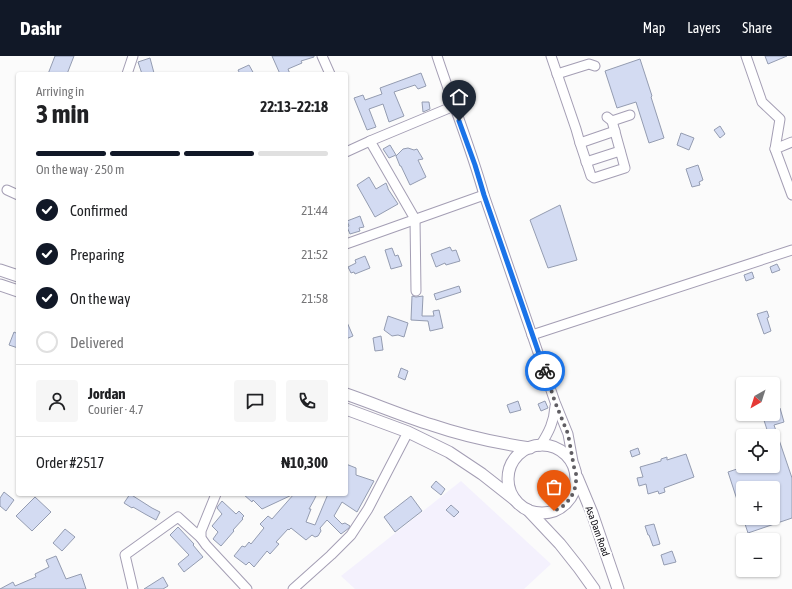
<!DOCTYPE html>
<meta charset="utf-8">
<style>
body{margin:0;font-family:"Asap Condensed",sans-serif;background:#f6f6f6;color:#202124;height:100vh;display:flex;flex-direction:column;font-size:15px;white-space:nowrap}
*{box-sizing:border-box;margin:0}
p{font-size:13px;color:#757577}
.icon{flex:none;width:22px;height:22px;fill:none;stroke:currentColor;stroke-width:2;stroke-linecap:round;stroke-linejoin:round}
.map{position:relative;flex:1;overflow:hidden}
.panel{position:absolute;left:16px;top:16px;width:332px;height:424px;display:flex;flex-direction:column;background:#fff;border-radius:4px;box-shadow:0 1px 3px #0004}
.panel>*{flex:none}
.needle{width:26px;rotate:219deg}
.buttons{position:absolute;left:736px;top:321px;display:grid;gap:8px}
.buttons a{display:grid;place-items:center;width:44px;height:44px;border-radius:4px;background:#fff;box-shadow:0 1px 3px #0004;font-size:20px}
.pin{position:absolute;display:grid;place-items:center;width:34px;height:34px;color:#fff;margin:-41px -17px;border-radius:50% 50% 50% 0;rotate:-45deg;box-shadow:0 0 4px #0007}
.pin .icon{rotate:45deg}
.courier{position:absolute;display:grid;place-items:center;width:40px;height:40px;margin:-20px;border:3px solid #1a73e8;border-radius:50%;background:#fff;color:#222;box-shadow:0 1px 5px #0007}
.overview em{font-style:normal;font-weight:700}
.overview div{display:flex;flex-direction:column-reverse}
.overview{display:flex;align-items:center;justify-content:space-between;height:68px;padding:0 20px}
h1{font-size:26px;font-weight:700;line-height:30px}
.bar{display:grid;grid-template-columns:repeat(4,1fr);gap:6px 4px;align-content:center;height:48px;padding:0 20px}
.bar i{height:5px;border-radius:3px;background:#e0e0e0}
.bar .selected{background:#111827}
.bar p{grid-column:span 4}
.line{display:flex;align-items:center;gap:10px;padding:0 20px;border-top:1px solid #e0e0e0}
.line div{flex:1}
.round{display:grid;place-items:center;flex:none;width:42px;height:42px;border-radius:4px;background:#f6f6f6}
ol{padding:0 20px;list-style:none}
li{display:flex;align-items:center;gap:12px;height:44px}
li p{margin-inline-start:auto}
li .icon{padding:4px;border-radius:50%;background:#111827;color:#fff;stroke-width:4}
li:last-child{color:#757577}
li i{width:22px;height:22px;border:2px solid #e0e0e0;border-radius:50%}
header{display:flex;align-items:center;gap:24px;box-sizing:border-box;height:56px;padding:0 20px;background:#111827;color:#fff}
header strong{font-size:19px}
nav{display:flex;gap:22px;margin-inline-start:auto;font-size:14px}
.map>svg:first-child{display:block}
</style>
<header>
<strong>Dashr</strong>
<nav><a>Map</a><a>Layers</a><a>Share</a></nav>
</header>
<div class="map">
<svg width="792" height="533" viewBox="0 0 792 533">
<rect width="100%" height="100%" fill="#fbfbfb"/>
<polygon fill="#f4f1fd" points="461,425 551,508 524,533 355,533 341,520"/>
<g fill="#d3dbf2" stroke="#949cb1">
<polygon points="55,0 74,0 67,18 48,18"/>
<polygon points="272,0 314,0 314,1 301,5 302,7 288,13 290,18 280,18"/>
<polygon points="765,0 787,0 768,8"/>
<polygon points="150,2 154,17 150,18 142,18 138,6"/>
<polygon points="640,3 652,40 651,41 664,82 649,87 636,46 617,52 605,15"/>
<polygon points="249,9 254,18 240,18 238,14"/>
<polygon points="421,17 426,30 418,33 415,29 394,36 404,60 389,66 383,48 369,53 376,71 367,74 354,42 363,39 365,44 382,38 380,32"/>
<polygon points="422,46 429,46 430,53 423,56"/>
<polygon points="720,70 725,78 720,82 714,74"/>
<polygon points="681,77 694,82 689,94 677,89"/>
<polygon points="390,89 396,99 389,102 383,93"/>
<polygon points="408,92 414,94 417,93 423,103 418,104 426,121 410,129 401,110 400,110 396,100 403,93"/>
<polygon points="698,109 703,124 699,126 700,129 692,131 686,113"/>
<polygon points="369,121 376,133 386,127 388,132 388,133 398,148 375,161 357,129"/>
<polygon points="560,149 577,204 548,212 530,164"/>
<polygon points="360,160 364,171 359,172 360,175 350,178 347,171 349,170 347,165"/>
<polygon points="450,191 452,195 456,194 460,205 446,209 445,207 436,211 431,198"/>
<polygon points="392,192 395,200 398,199 402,210 391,213 385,194"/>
<polygon points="365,200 370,212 355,218 354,216 351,217 348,211 356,207 355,204"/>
<polygon points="777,208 780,214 772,217 770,211"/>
<polygon points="752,216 754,222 746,225 744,219"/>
<polygon points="459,230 461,236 436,244 434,238"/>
<polygon points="412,240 416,241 423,240 422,260 434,260 433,255 439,254 443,272 430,275 428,265 411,264"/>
<polygon points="767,255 769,261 767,262 771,275 764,278 757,258"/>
<polygon points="388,260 408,267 404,281 398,279 392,280 384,274"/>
<polygon points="346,264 353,280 346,283"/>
<polygon points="14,276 18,278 18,292 9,289"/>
<polygon points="381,280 383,294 375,295 373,282"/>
<polygon points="401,312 408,315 405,324 398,321"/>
<polygon points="518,345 521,354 510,357 507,349"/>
<polygon points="545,345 548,352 541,355 538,348"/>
<polygon points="780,352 784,366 774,369 792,422 792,462 748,477 743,462 773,462 773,432 743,432 743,459 742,459 728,416 746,410 773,410 773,380 769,380 762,358 773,358 773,354"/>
<polygon points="638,392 640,398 632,401 630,395"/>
<polygon points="686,398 694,421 664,432 665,436 659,438 658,435 648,438 646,428 639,430 637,422 643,421 640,411 661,405 661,403 667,401 667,404"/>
<polygon points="346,408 356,412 356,419 374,425 357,456 342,446 334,460 342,468 345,467 350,470 349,472 341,478 327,464 320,472 321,475 318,480 315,481 312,479 306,484 291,472 289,474 288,473 276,486 279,488 270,498 267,495 254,511 249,506 246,509 234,500 242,490 245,491 249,486 251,488 264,472 260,468 268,460 272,463 294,438 317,438 314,444 309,453 311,453 306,466 315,469 328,438 346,438"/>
<polygon points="436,425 445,433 441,439 431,431"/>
<polygon points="4,436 14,444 6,455 0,450 0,442"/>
<polygon points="130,438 152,452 160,456 156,464 145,458 133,451 132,452 124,447"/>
<polygon points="243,438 294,438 262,453 253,444 252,446"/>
<polygon points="411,440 422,455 395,476 384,461"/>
<polygon points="35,441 51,456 32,475 16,460"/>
<polygon points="222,445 236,458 239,455 244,460 242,462 243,463 233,474 234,475 221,490 213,483 218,476 212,470 222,458 217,452 218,450"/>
<polygon points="451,449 459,456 454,461 446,454"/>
<polygon points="654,468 660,488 653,490 649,479 648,479 645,470"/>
<polygon points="178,471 194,488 193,489 203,501 184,516 178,508 189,499 170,479"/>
<polygon points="65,473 75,481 62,495 53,487"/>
<polygon points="672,495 676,506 664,509 661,499"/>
<polygon points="56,500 66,523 81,518 86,533 0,533 13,526 15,530 36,521 35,518 49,511 46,504"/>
<polygon points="163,521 168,530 163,533 144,533"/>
</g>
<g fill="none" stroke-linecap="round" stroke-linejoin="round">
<defs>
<g id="minor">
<polyline points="322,0 330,18"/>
<path d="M437,0C452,46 471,92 484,139L555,346L568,378L574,411"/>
<polyline points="551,0 576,73 580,87 591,120 594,122 625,112 612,65 607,61"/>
<polyline points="746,0 762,46 780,63 775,93"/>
<polyline points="127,18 133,0"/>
<polyline points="557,18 589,8 595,10"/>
<polyline points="612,65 630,59"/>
<polyline points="370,85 415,163 416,235"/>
<polyline points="792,86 775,93 792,139"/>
<polyline points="580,87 615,75"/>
<polyline points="346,96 370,85 454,50"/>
<polyline points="586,106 620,95"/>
<polyline points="7,134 18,139"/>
<polyline points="346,188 484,139"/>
<polyline points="532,279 792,194"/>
<path d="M540,390C549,376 554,366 555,350"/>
<polyline points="216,438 201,475 201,482 206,489 247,533"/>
<polyline points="133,533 125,499 178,461 201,482"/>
<polyline points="293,533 331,499 351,479 368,453 408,376"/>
</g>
<g id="major">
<polyline points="0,214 18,220"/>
<polyline points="0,229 18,235"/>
<path d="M346,338C375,348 403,360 432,369C464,380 497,387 530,392"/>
<polyline points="346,353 408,376 449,396 482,418 515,444"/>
<circle cx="542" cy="423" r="34"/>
<polyline points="577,421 592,457 618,533"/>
<polyline points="528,454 560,488 579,512 594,533"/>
</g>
</defs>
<use href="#minor" stroke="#a49eb4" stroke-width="11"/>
<use href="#major" stroke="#a49eb4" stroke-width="13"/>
<use href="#minor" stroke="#fff" stroke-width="9"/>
<use href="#major" stroke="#fff" stroke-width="11"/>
</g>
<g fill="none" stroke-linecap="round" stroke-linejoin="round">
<polyline stroke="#605e63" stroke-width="4" stroke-dasharray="0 7.2" points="545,315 555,346 568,378 574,411 576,418 576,427 574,436 569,444 562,451 554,455"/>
<polyline stroke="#1a73e8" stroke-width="5" points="459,65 475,109 484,139 545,315"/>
</g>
<g text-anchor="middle" stroke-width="4" stroke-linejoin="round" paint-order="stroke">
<g font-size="10" fill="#0c0a11" stroke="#fff">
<text transform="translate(598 475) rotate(70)" y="4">Asa Dam Road</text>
</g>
</g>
</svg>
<div class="buttons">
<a><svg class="needle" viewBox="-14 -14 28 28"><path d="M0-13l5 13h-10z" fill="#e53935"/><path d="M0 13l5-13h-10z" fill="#757577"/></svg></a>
<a><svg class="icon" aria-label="locate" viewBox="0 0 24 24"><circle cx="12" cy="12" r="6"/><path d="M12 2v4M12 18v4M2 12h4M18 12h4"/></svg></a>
<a>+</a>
<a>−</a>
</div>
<div class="pin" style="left:554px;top:455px;background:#ea580c"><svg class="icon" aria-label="bag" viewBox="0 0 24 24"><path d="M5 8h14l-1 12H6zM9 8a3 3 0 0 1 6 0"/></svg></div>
<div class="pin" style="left:459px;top:65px;background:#1f2937"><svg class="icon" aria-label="home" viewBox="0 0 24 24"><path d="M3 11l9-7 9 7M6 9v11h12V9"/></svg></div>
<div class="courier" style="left:545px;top:315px"><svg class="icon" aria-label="bike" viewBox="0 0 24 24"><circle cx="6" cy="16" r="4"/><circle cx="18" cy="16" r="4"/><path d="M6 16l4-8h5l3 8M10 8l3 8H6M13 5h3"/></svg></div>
<section class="panel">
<div class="overview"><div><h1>3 min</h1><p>Arriving in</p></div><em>22:13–22:18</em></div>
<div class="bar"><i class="selected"></i><i class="selected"></i><i class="selected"></i><i></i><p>On the way · 250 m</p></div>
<ol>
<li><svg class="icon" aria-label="check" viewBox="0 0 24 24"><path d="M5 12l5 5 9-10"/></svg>Confirmed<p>21:44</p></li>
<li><svg class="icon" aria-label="check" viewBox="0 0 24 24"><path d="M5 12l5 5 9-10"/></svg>Preparing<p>21:52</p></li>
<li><svg class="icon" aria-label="check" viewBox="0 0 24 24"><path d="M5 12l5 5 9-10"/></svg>On the way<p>21:58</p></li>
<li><i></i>Delivered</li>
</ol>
<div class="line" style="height:72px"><a class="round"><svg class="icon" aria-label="person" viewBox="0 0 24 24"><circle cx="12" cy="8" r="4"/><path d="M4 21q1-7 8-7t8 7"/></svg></a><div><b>Jordan</b><p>Courier · 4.7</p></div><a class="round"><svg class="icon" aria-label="chat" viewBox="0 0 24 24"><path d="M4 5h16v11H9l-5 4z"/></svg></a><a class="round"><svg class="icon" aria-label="phone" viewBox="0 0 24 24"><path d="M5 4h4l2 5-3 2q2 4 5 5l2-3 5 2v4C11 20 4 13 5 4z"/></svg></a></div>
<div class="line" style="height:52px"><div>Order #2517</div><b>₦10,300</b></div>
</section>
</div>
